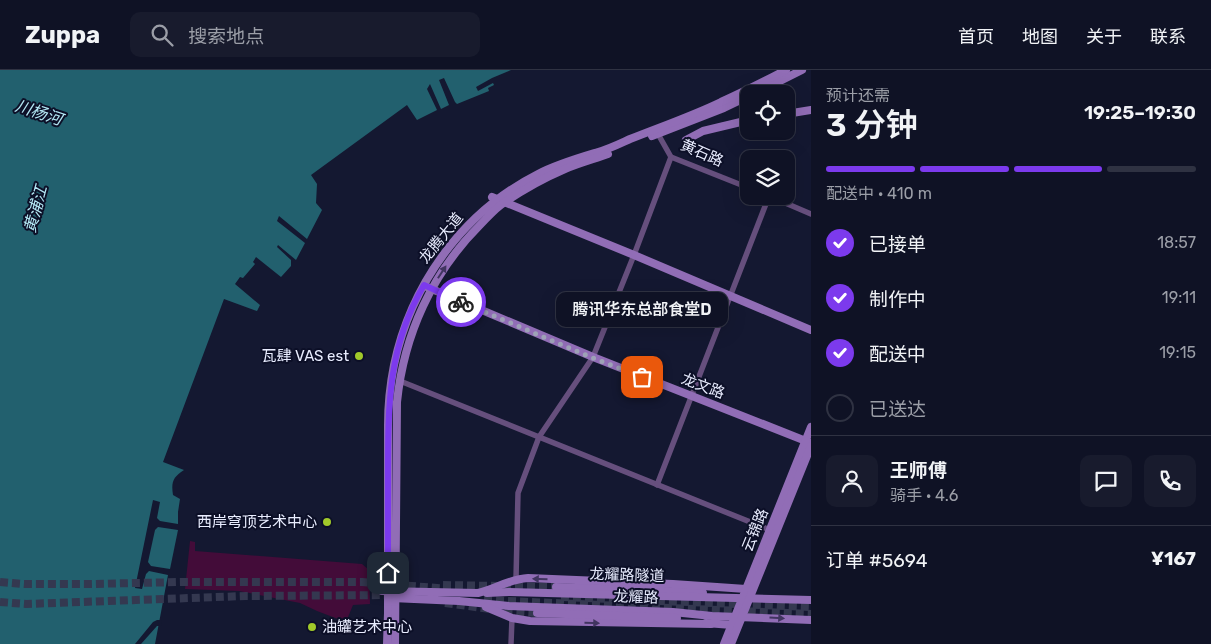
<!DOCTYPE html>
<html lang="zh">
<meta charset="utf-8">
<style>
body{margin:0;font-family:Rubik,"Noto Sans SC",sans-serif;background:#181b2d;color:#f1f3f6;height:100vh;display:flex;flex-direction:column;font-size:19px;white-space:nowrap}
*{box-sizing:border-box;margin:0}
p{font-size:16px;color:#9b9ea7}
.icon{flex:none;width:28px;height:28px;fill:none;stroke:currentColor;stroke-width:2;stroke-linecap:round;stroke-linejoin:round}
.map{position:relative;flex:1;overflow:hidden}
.drawer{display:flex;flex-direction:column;background:#0f1225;width:400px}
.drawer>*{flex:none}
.controls{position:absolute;left:740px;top:15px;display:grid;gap:10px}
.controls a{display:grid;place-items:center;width:55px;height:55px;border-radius:10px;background:#0f1225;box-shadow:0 5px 20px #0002,0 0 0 1px #2f3242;font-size:25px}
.pin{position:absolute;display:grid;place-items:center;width:42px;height:42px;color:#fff;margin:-21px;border-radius:10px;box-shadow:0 2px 8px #0006}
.courier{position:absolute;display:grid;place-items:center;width:50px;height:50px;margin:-25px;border:4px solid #7c3aed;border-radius:50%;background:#fff;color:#222;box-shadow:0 1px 6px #0007}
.bubble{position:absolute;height:35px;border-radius:10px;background:#0f1225;box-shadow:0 5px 20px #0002,0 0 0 1px #2f3242;font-size:16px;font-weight:600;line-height:35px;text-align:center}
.head em{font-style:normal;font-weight:600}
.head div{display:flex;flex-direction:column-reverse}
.head{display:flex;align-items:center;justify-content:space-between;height:85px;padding:0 15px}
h1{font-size:32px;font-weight:600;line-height:38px}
.bar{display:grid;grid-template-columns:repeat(4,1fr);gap:8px 5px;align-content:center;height:60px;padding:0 15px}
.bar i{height:6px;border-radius:4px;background:#2f3242}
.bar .current{background:#7c3aed}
.bar p{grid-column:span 4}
.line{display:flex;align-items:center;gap:12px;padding:0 15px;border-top:1px solid #2f3242}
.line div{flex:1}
.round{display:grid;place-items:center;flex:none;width:52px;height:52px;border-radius:10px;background:#181b2d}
ol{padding:0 15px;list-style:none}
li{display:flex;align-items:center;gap:15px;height:55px}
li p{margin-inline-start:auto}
li .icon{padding:5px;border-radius:50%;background:#7c3aed;color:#fff;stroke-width:4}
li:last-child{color:#9b9ea7}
li i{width:28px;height:28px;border:2px solid #2f3242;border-radius:50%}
header{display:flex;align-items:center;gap:30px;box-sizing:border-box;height:70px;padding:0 25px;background:#0f1225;border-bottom:1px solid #2f3242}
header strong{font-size:24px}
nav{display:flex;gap:28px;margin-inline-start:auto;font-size:18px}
.search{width:350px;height:45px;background:#181b2d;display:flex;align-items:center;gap:12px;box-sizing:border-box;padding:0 18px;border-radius:10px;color:#9b9ea7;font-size:19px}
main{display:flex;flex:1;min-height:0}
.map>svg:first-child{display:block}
</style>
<header>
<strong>Zuppa</strong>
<div class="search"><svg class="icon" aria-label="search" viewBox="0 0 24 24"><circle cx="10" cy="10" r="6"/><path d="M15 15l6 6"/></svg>搜索地点</div>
<nav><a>首页</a><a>地图</a><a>关于</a><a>联系</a></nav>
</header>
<main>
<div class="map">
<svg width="811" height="574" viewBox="0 0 811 574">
<rect width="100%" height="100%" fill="#141831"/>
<polygon fill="#430c39" points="190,471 195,472 195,481 362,494 369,500 370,534 353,535 346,552 317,541 300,533 239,521 185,519"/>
<g fill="#22606e">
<path d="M0,0H511L492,8L476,17L478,21L493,13L494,15L488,18L489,21L457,34L455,32L444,8L439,10L449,35L441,39L430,14L427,19L437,40L417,50L407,35L311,105L317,114L316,133L322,140L307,169L279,146L277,151L305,173L296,190L278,175L277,177L291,190V196L281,207L256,187L253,192L255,194L243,208L240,207L235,214L260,235L257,241L224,229L163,392L184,400C173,407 171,412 173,425L180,429L178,442V454L160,451L157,448L160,432L153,430L135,518L142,519L146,504L149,501L168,505L155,574H0Z"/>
<polygon points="158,457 178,460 170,499 151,496 148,492 155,460"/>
</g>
<polygon fill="#141831" points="157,550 162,550 161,556 157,556 141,574 135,574 153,552"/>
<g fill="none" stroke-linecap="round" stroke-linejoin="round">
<g stroke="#343850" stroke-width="8" stroke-dasharray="8 4" stroke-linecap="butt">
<polyline points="0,512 24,514 91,514 181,512 362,512 449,519"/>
<polyline points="443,515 556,517"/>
<polyline points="561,527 811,537"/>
<polyline points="484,530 811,544"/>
<polyline points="0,532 26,534 246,526 393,525"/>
<polyline points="445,533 506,541 537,543"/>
</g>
<g stroke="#664f7d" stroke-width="5.5">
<polyline points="658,64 671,87 749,118"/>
<polyline points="769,126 811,144"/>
<polyline points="400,311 770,460"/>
<polyline points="657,415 769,126"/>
<polyline points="516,509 518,423 539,367 593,287 634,185 671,87"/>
<polyline points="511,574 512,548"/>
</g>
<g stroke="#916db6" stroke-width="8">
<polyline points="754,24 802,0"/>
<polyline points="786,44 811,40"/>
<polyline points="652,66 724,38 749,26"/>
<polyline points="686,70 703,61 749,50"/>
<polyline points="492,127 634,185 811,260"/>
<polyline points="427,217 593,287 811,373"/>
<polyline points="556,517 631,519 703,523"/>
<path d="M382,521L478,523C496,519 509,509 528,508L673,514L746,519"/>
<polyline points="487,523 509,522 811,530"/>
<polyline points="392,528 459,531 509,536 673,542 712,546 811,550"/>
<polyline points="486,537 512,548 530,551 711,554"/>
<polyline points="537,543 677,548"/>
<polyline points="706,553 732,555"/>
<path d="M387,574L388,543V355C388,335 390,315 394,295C411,214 463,142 538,104C557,94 578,88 598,82C609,79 619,74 630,69C660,57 692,46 721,32C743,22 765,11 786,0"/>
<path d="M395,574L397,332C404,264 432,203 480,155C488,147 495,138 505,132C524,119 544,108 565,99C579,93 594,89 608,84"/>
<polyline points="724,574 811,357"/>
<polyline points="731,574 811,376"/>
</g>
</g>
<defs><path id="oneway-solid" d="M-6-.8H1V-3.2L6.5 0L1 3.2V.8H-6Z" transform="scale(1.25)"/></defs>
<g fill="#413560">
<use href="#oneway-solid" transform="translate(442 202) rotate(-57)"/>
<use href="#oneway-solid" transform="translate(540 509) rotate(-178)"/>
<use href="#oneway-solid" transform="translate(777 548) rotate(3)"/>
<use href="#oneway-solid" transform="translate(592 553) rotate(1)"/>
</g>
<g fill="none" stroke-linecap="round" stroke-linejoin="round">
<polyline stroke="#9ea2b7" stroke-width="5" stroke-dasharray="0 9" points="461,232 593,288 642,307"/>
<path stroke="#7c3aed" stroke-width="6" d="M388,503C388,470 388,437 388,404C388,335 388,276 424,215L461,232"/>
</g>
<g fill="#a1c92a" stroke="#0c0f27" stroke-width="2">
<circle cx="359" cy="286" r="5"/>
<circle cx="327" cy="452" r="5"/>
<circle cx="312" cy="557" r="5"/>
</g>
<g text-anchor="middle" stroke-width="4" stroke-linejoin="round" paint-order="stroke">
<g font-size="15" fill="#e9edff" stroke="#0c0f27">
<text transform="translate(702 83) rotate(24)" y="5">黄石路</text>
<text transform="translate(441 168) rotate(-51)" y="5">龙腾大道</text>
<text transform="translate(703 316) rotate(21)" y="5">龙文路</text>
<text transform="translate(755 460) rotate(-68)" y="5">云锦路</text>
<text transform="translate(627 505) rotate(2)" y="5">龙耀路隧道</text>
<text transform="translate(636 527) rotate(2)" y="5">龙耀路</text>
</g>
<g font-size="15" fill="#e9edff" stroke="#0c0f27" text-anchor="end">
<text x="349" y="291">瓦肆 VAS est</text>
<text x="317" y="457">西岸穹顶艺术中心</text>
<text x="322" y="562" text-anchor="start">油罐艺术中心</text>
</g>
<g font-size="16" font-style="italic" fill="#b4e8f5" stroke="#0c0f27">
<text transform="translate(39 42) rotate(18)" y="6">川杨河</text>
<text transform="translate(35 139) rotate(-75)" y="6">黄浦江</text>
</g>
</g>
</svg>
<div class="controls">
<a><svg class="icon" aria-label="locate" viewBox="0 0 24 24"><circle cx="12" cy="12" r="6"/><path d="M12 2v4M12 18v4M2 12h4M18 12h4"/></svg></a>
<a><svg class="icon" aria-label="layers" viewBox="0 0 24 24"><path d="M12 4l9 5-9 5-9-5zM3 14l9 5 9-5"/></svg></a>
</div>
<div class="pin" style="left:642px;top:307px;background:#ea580c"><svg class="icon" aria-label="bag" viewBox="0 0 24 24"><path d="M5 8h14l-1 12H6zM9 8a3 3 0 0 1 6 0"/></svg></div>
<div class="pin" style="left:388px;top:503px;background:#1f2937"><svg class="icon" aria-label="home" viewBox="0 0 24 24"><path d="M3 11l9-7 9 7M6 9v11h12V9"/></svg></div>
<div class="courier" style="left:461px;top:232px"><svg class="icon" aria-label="bike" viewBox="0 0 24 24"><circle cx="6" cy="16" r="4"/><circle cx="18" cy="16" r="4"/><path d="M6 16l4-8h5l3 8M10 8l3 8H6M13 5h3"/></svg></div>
<div class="bubble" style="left:556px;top:222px;width:172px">腾讯华东总部食堂D</div>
</div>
<section class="drawer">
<div class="head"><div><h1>3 分钟</h1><p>预计还需</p></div><em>19:25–19:30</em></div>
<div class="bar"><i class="current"></i><i class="current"></i><i class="current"></i><i></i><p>配送中 · 410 m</p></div>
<ol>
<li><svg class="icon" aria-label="check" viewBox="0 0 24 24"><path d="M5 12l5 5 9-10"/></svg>已接单<p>18:57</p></li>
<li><svg class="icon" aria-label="check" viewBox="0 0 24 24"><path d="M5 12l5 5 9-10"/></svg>制作中<p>19:11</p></li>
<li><svg class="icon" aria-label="check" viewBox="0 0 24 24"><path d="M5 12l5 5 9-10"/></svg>配送中<p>19:15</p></li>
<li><i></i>已送达</li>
</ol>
<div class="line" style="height:90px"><a class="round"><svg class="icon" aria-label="person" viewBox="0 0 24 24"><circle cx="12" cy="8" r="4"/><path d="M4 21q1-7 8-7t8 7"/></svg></a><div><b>王师傅</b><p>骑手 · 4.6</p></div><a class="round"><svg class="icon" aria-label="chat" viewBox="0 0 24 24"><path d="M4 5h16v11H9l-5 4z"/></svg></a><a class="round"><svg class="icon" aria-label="phone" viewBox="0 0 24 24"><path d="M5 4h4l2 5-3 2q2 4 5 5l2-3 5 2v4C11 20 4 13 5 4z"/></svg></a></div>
<div class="line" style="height:65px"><div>订单 #5694</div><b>¥167</b></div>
</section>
</main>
